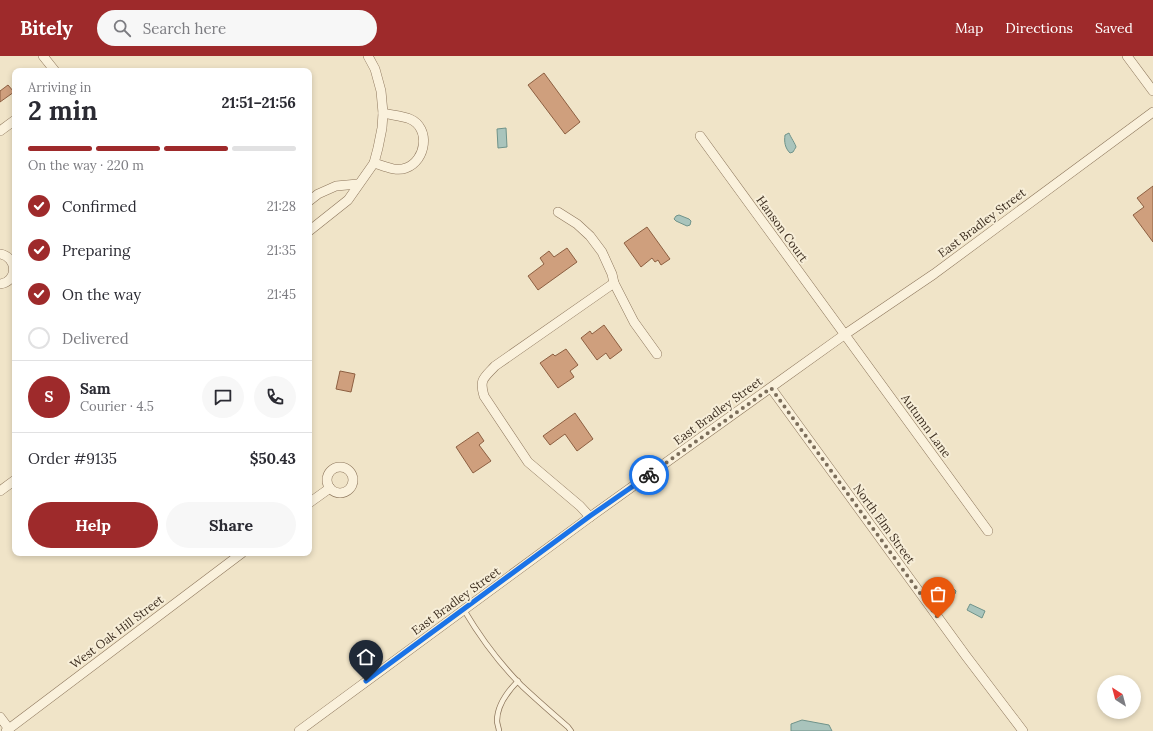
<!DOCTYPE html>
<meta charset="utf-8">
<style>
body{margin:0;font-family:Lora,serif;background:#f7f7f7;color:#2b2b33;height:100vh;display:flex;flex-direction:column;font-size:15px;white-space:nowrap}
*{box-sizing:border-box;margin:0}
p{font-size:13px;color:#7c7c81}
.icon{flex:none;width:22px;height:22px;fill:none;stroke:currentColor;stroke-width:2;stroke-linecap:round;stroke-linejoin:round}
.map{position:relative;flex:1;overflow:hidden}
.drawer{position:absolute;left:12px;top:12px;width:300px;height:488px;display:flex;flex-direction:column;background:#fff;border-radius:8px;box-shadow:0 2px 6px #0003}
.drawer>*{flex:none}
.needle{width:26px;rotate:324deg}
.controls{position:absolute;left:1097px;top:619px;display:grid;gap:8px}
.controls a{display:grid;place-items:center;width:44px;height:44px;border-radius:50%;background:#fff;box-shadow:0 2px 6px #0003;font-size:20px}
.pin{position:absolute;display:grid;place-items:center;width:34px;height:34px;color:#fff;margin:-41px -17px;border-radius:50% 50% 50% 0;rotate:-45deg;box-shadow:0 0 4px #0007}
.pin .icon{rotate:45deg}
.courier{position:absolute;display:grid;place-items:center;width:40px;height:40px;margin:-20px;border:3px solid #1a73e8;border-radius:50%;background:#fff;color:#222;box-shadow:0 1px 5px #0007}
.headline em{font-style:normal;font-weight:700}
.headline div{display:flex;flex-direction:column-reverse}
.headline{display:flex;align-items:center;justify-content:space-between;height:68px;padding:0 16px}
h1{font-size:26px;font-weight:700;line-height:30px}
.bar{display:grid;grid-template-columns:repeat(4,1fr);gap:6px 4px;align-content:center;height:48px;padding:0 16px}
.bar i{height:5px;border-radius:3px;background:#e1e1e2}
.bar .active{background:#9e2a2b}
.bar p{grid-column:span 4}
.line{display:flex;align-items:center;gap:10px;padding:0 16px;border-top:1px solid #e1e1e2}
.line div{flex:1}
.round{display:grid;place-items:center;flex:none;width:42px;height:42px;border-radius:21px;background:#f7f7f7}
ol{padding:0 16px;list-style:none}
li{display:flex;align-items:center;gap:12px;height:44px}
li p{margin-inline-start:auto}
li .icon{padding:4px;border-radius:50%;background:#9e2a2b;color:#fff;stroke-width:4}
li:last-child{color:#7c7c81}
li i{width:22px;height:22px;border:2px solid #e1e1e2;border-radius:50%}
.cta{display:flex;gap:8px;margin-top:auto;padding:8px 16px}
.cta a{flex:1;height:46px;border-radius:24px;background:#9e2a2b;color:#fff;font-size:16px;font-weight:700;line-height:46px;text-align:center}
.cta a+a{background:#f7f7f7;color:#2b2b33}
header{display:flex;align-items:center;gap:24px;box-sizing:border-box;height:56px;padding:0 20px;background:#9e2a2b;color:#fff}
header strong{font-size:19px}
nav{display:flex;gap:22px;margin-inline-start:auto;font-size:14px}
.search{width:280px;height:36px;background:#f7f7f7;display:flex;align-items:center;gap:10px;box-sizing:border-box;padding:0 14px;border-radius:22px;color:#7c7c81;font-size:15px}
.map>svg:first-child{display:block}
</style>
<header>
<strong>Bitely</strong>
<div class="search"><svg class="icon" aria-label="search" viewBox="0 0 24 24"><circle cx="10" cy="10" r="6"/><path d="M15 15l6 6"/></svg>Search here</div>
<nav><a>Map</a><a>Directions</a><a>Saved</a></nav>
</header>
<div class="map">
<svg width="1153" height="675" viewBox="0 0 1153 675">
<rect width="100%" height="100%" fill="#f0e4c8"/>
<g fill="#a9c4bc" stroke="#6f938a">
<polygon points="506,72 507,91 498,92 497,73"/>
<path d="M789,77C790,80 796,89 796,91C795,93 794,94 793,96L790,97C785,92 784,86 785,79Z"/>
<polygon points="679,159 689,163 691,165 690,169 687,170 676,165 674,163 676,160"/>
<path d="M946,525H948L950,527L951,530L956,535L955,538L953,539C948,537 944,534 943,529Z"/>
<polygon points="970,548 985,555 982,562 967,554"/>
<polygon points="802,664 829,669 832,675 791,675 791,668"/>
</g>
<g fill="#cf9f7d" stroke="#8d5f41">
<polygon points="544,17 580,66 565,78 528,29"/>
<polygon points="8,29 14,36 0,46 0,35"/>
<polygon points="1153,130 1153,186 1133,159 1144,151 1137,142"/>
<polygon points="647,171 670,203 661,209 658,204 655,206 652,202 641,211 624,187"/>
<polygon points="567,192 577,206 538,234 528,220 544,208 540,202 549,195 554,201"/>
<polygon points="604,269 622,294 610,303 606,297 597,304 581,282 590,275 592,278"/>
<polygon points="566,293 578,309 570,315 574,321 558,332 540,307 553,298 555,300"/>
<polygon points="340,315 355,318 351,336 336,333"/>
<polygon points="575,357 593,383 577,395 565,378 550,389 543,380"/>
<polygon points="478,376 484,385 479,389 491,405 473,417 456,391"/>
</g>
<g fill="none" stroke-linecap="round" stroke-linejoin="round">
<defs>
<g id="lane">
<path d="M464,554C480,581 500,608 522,630C537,644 553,658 568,671L571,675"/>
<path d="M499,675C499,672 497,668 497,665C497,650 507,636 518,625"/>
</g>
<g id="street">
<polyline points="43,0 55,15"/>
<polyline points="1127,0 1153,35"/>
<polyline points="0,75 15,64"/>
<polyline points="700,80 988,475"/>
<path d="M374,107C384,110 396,116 406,112C426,105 431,72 410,63C403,60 391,59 383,57"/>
<polyline points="309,145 318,138 336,130 358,128"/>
<polyline points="558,156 577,168 590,180 602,196 612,218 614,227 634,266 657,298"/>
<polyline points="309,175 348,144 374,107 378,92 382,72 383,57 381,35 375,13 368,0"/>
<path d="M0,198C18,201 18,226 0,228"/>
<polyline points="771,332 966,600 1023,675"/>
<circle cx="340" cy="424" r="13"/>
<polyline points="0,435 15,424"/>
<polyline points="309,447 330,432"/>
<path d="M590,461L580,450L528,406L484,340C479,323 484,322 495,310L614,227"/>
<polyline points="0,661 9,673"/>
<polyline points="6,675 242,497"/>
<polyline points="299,675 590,461 844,279 934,218 1153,56"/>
</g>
</defs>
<use href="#lane" stroke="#8d765c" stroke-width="6"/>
<use href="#street" stroke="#8d765c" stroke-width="10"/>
<use href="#lane" stroke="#faf1dc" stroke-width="4.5"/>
<use href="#street" stroke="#faf1dc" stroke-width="9"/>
</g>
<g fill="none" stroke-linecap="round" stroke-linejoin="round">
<polyline stroke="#7c6e5b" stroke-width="4" stroke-dasharray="0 7.2" points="649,419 771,332 938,562"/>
<polyline stroke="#1a73e8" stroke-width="5" points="366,625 590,460 649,419"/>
</g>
<g text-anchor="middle" stroke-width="4" stroke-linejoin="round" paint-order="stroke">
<g font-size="12" fill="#3d2e20" stroke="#f7eed8">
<text transform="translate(982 167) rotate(-37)" y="4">East Bradley Street</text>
<text transform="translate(782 173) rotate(54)" y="4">Hanson Court</text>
<text transform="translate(718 355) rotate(-36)" y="4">East Bradley Street</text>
<text transform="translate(926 370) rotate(54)" y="4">Autumn Lane</text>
<text transform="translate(884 468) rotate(54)" y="4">North Elm Street</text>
<text transform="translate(456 545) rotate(-36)" y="4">East Bradley Street</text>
<text transform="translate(117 576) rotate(-37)" y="4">West Oak Hill Street</text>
</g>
</g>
</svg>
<div class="controls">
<a><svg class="needle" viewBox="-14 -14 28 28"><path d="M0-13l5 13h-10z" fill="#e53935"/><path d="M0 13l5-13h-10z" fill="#7c7c81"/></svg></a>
</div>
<div class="pin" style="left:938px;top:562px;background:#ea580c"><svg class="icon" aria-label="bag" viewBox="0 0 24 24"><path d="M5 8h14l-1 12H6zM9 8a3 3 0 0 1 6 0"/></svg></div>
<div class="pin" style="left:366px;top:625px;background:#1f2937"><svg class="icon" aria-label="home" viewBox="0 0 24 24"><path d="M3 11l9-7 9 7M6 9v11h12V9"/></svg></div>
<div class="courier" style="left:649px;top:419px"><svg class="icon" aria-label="bike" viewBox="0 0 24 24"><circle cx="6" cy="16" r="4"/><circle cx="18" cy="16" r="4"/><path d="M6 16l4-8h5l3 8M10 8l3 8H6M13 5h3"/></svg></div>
<section class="drawer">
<div class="headline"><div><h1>2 min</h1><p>Arriving in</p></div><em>21:51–21:56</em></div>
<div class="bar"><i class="active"></i><i class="active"></i><i class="active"></i><i></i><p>On the way · 220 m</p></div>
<ol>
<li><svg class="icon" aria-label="check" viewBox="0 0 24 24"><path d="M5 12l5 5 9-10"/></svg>Confirmed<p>21:28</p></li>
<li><svg class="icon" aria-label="check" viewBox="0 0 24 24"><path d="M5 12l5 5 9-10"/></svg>Preparing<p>21:35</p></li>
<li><svg class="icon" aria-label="check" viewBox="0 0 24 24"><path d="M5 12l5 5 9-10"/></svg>On the way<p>21:45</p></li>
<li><i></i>Delivered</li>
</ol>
<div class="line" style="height:72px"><b class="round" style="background:#9e2a2b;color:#fff">S</b><div><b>Sam</b><p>Courier · 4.5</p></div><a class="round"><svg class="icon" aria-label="chat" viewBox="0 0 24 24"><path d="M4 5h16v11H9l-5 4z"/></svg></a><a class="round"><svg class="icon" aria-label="phone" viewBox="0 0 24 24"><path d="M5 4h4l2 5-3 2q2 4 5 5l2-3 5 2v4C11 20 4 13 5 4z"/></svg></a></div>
<div class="line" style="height:52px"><div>Order #9135</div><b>$50.43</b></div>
<div class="cta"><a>Help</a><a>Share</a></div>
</section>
</div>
